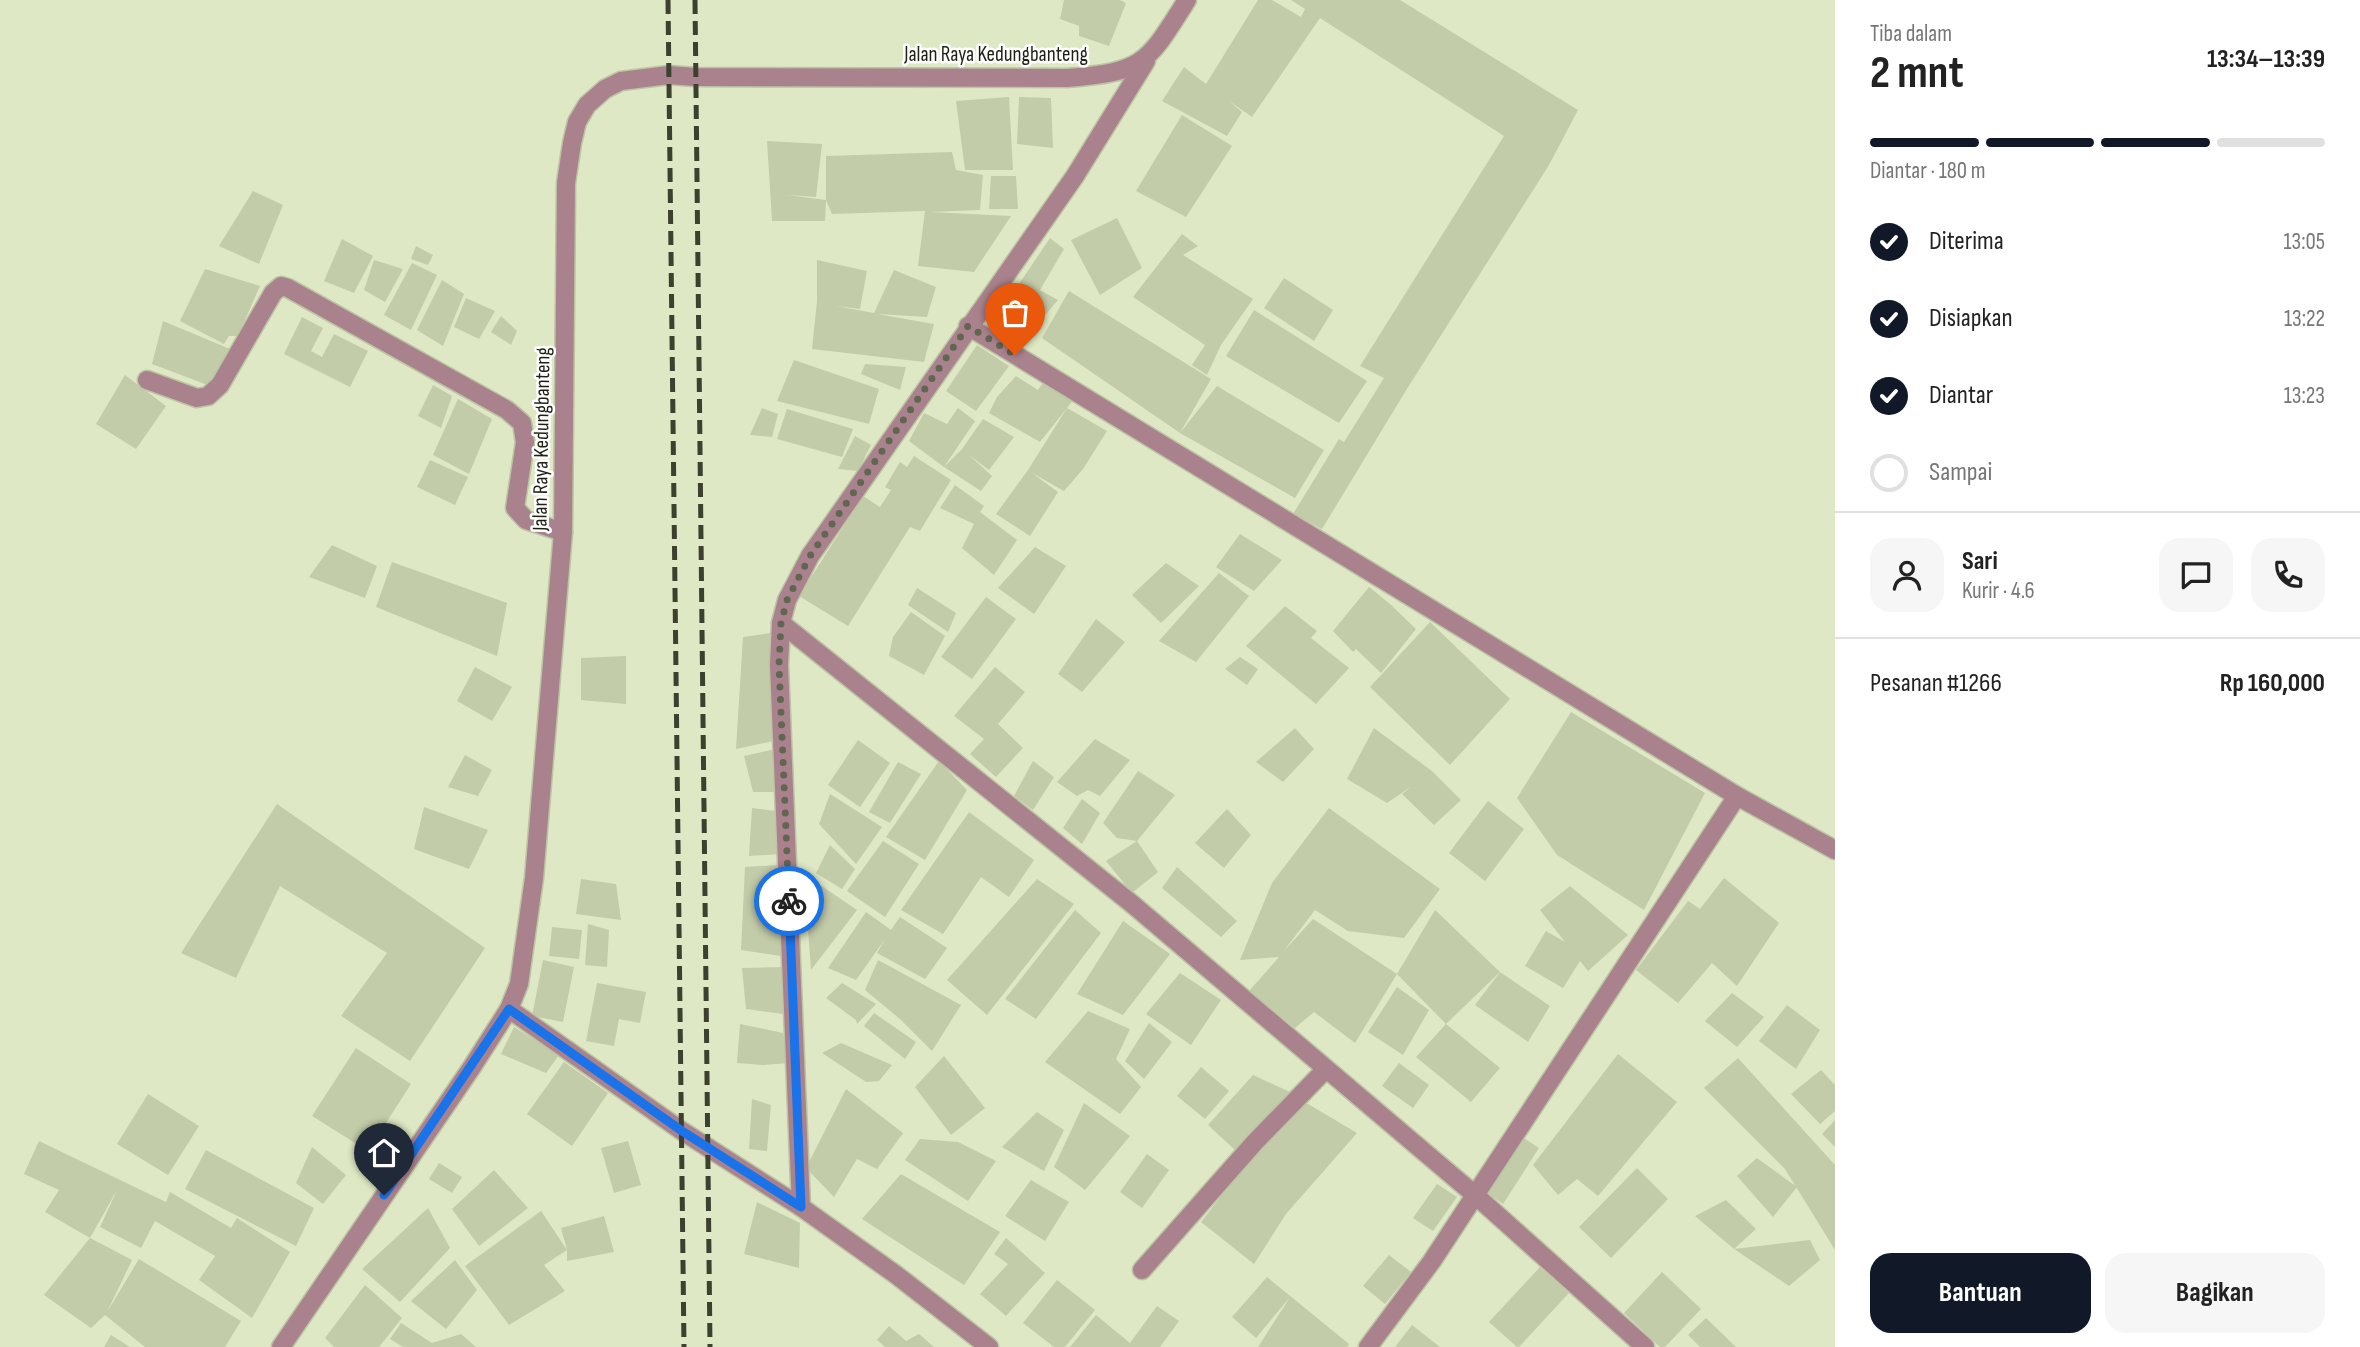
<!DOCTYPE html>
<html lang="id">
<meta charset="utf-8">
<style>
body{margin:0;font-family:"Sofia Sans Condensed",sans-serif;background:#f6f6f6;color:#222;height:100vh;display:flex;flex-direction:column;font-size:26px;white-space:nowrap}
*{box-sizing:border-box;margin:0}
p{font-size:23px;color:#767676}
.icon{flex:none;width:38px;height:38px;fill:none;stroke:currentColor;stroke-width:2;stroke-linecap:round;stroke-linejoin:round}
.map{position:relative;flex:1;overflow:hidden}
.drawer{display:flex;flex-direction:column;background:#fff;width:525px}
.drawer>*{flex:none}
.pin{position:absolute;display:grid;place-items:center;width:60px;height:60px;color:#fff;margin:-72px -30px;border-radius:50% 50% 50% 0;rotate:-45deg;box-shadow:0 0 7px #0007}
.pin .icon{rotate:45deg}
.courier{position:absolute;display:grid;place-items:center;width:70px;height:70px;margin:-35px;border:5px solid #1a73e8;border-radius:50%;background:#fff;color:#222;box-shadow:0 2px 9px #0007}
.summary em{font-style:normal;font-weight:700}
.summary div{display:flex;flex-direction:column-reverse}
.summary{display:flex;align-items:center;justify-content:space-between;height:119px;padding:0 35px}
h1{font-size:46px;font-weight:700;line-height:52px}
.bar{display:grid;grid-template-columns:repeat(4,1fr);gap:10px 7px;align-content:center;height:84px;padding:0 35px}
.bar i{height:9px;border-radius:5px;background:#e0e0e0}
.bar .current{background:#111827}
.bar p{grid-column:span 4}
.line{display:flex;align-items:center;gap:18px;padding:0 35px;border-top:2px solid #e0e0e0}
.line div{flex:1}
.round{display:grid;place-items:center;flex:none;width:74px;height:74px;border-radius:21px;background:#f6f6f6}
ol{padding:0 35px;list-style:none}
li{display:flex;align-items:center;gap:21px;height:77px}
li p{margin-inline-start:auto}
li .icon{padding:7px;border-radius:50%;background:#111827;color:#fff;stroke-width:4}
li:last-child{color:#767676}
li i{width:38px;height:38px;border:4px solid #e0e0e0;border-radius:50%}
.cta{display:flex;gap:14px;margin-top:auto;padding:14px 35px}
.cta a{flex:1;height:80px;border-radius:21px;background:#111827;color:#fff;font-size:28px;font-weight:700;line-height:80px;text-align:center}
.cta a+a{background:#f6f6f6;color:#222}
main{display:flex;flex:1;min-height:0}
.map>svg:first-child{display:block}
</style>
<main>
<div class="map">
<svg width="1835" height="1347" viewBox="0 0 1835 1347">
<rect width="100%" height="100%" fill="#dfe8c4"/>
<g fill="#c3cca9">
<polygon points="1064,0 1120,0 1126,3 1109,46 1079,36 1079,26 1060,19"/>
<polygon points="1258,0 1272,0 1301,17 1305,9 1291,0 1400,0 1578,110 1549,165 1405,392 1322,529 1293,514 1339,439 1344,442 1384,378 1360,366 1504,136 1320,18 1252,117 1229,101 1242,112 1227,136 1162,101 1184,67 1206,84"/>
<polygon points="1009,97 1013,170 965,170 956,101"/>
<polygon points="1019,97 1051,98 1053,148 1017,144"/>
<polygon points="1182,115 1232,146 1186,217 1136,191"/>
<polygon points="767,141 822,144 816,197 787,195 826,200 825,221 772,221"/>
<polygon points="952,152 956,170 983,175 980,210 930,212 1011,216 974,272 918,266 925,211 832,214 826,200 826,156"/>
<polygon points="991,176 1016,176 1018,209 989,209"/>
<polygon points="253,191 283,205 259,264 219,246"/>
<polygon points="1117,218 1142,268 1100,295 1071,240"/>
<polygon points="1182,234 1198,246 1183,255 1253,299 1221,345 1207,375 1192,365 1205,345 1133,297"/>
<polygon points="1050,238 1064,249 1040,290 1058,300 1041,320 1009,299"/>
<polygon points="342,239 373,256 354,293 324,281"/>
<polygon points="416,246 433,255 428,265 411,259"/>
<polygon points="374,260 403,269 385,302 364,290"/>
<polygon points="817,260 867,271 860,309 836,306 874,313 894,270 936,287 927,317 877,314 934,324 924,362 812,349 817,301"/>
<polygon points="412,263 437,275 411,330 384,315"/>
<polygon points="205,269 260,286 238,336 229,336 224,344 180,321"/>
<polygon points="1284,278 1333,310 1314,341 1264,308"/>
<polygon points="442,280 464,294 443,346 417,330"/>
<polygon points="1069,291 1211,379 1180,433 1042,338"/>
<polygon points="466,298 495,311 479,339 454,327"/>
<polygon points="1254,310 1367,381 1339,423 1226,356"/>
<polygon points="501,316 517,331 511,345 491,332"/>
<polygon points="302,317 323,328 311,351 322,357 334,334 368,351 350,387 284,354"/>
<polygon points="163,321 230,349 210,386 152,364"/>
<polygon points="977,345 1009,366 976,411 946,391"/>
<polygon points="794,360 879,389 869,424 777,401"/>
<polygon points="865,364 906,367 900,390 861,374"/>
<polygon points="125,375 166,406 136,449 96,424"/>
<polygon points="1016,376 1038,390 1044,381 1073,400 1067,408 1107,431 1083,469 1064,491 1032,473 1058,492 1030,536 996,514 1028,470 1067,408 1040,442 989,413 997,397"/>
<polygon points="433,385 452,396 441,428 418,416"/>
<polygon points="1217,386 1324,450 1295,498 1180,433"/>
<polygon points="458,399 492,419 469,474 433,455"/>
<polygon points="762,408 778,414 772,437 750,435"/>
<polygon points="958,408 975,421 944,467 962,449 983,419 1014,437 989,470 969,455 992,476 981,491 944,467 909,441 924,413 947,424"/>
<polygon points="787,409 853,429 842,457 777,439"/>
<polygon points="855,436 871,445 858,471 838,469"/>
<polygon points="914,456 951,480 920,531 910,527 848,626 799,596 863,496 880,507 891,490 885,487 900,462 907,467"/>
<polygon points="430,460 468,477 455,505 417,487"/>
<polygon points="955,485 984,506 980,512 1017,540 994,575 962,548 974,524 940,508"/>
<polygon points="1240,534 1282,560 1254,591 1216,567"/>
<polygon points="332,545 377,566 365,598 309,577"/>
<polygon points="1035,547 1066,566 1034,614 998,588"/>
<polygon points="392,562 507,603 497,656 376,607"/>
<polygon points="1166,563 1199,586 1161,623 1132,595"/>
<polygon points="1219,573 1249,596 1196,662 1159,641"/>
<polygon points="1369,587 1390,604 1416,629 1381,673 1356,649 1353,652 1333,631"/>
<polygon points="917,588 956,613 948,632 908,605"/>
<polygon points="986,597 1016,619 972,679 941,657"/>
<polygon points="1285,606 1317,631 1311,638 1349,668 1316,704 1246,646"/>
<polygon points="911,612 945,636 924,675 889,656 893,637"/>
<polygon points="1096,619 1125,642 1082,692 1058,674"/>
<polygon points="1430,622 1510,699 1450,765 1370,687"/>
<polygon points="770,633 774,741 736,749 743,637"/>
<polygon points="626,656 626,704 581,700 581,658"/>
<polygon points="1240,657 1258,669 1247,685 1225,669"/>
<polygon points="475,667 512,687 492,721 457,701"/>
<polygon points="995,667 1025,692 998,724 1023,748 996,777 970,754 984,739 954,716"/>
<polygon points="1571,712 1705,793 1644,910 1557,855 1517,798"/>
<polygon points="1295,728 1314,749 1283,782 1256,762"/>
<polygon points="1374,728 1432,771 1461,800 1434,825 1402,794 1412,786 1387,803 1347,779"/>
<polygon points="1095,739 1130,760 1100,796 1088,790 1077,796 1057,782"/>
<polygon points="858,740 890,763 860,807 828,785"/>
<polygon points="775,749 776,792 753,792 744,756"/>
<polygon points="465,755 492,770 478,796 448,787"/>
<polygon points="939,761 967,790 925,860 886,837"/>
<polygon points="1033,761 1054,777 1033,810 1014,796"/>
<polygon points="898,762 921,774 890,823 869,812"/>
<polygon points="1138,771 1175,795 1137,841 1117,838 1103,823"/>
<polygon points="830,794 882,827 856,864 819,824"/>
<polygon points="1082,799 1100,813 1082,844 1063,828"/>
<polygon points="1488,801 1524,829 1485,881 1449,853"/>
<polygon points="277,804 485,948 410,1061 341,1016 387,953 280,886 236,978 181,953"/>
<polygon points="424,807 488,830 469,869 414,849"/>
<polygon points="752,808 785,812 781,854 749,856"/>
<polygon points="1329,808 1440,889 1404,938 1348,931 1315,910 1283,952 1313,919 1397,974 1355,1043 1314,1012 1295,1028 1249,991 1279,957 1240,960 1272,883"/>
<polygon points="1227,809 1251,835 1224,868 1195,843"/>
<polygon points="969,812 1034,860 1009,897 981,877 943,934 901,910"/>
<polygon points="883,841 919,864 885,917 847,891"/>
<polygon points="1137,841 1158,872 1132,893 1106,861"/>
<polygon points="830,845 855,869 842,889 816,873"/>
<polygon points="778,865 781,956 741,950 745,867"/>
<polygon points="1177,867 1237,921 1221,937 1162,888"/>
<polygon points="804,874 857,910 811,970"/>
<polygon points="1724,878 1779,923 1737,986 1712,963 1678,1003 1636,970 1688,901 1700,909"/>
<polygon points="581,879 616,884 621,920 576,914"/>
<polygon points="1037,879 1074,904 987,1015 947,980"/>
<polygon points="1570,886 1628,935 1588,971 1580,961 1563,988 1525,966 1546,931 1565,942 1540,910"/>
<polygon points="1075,910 1101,933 1036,1019 1005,999"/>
<polygon points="1435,910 1500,972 1446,1024 1500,1068 1471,1102 1416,1057 1446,1024 1397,974"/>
<polygon points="866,912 891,930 900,917 947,948 925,979 877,953 885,939 856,980 828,968"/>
<polygon points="1123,921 1170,954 1123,1015 1077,994"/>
<polygon points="588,924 609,930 607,967 585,965"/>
<polygon points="552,927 582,930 579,959 549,956"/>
<polygon points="543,960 574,967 563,1022 532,1016"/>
<polygon points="878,960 961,1005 932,1051 901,1020 865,990"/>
<polygon points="782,967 783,1014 746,1009 742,968"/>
<polygon points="1500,972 1550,1006 1528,1042 1475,1005"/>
<polygon points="1180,973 1221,1000 1191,1045 1146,1014"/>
<polygon points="597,983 646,992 640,1023 619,1019 614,1046 586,1041"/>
<polygon points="842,983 876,1004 857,1024 856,1020 826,998"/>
<polygon points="1397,987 1429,1010 1403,1055 1368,1032"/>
<polygon points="1732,993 1764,1017 1737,1047 1705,1021"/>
<polygon points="1787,1005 1820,1030 1796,1069 1759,1041"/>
<polygon points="1088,1011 1130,1029 1116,1059 1141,1087 1120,1114 1045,1062"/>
<polygon points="874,1013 916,1042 905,1059 864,1026"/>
<polygon points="1149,1023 1172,1042 1144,1079 1125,1061"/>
<polygon points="740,1024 783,1033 789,1063 763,1065 737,1063"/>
<polygon points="514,1027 559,1055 546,1073 501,1054"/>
<polygon points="841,1043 892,1065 879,1081 866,1082 822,1053"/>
<polygon points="356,1048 411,1084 368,1151 312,1116"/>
<polygon points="1618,1054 1677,1102 1598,1196 1577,1179 1558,1195 1533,1165"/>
<polygon points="944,1056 985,1108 951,1135 915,1087"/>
<polygon points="1738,1058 1835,1165 1835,1250 1785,1169 1704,1088"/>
<polygon points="564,1062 608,1093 572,1146 527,1114"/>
<polygon points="1399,1063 1429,1085 1413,1108 1382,1086"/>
<polygon points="1201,1067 1229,1091 1205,1119 1177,1096"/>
<polygon points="1821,1070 1835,1085 1835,1111 1820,1124 1791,1094"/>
<polygon points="1253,1075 1290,1092 1235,1150 1208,1125"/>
<polygon points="846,1089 903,1133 877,1169 857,1159 834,1197 806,1168"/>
<polygon points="148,1094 199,1126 168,1175 117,1144"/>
<polygon points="1298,1098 1357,1133 1286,1214 1254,1264 1201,1222"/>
<polygon points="752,1099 771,1105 767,1151 749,1149"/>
<polygon points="1084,1103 1130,1136 1085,1190 1054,1167"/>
<polygon points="1037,1112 1064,1130 1044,1171 1002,1147"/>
<polygon points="1835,1120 1835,1147 1822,1134"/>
<polygon points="1519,1135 1539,1148 1503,1204 1484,1191"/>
<polygon points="920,1139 958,1142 996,1161 968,1201 905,1160"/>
<polygon points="39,1141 166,1202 170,1192 231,1228 237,1218 290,1252 252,1318 199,1280 215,1256 155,1221 141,1248 100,1227 117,1190 90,1238 45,1212 59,1190 24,1174"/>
<polygon points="628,1141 641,1185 614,1193 601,1148"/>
<polygon points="312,1147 346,1175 323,1204 296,1183"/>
<polygon points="206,1150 314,1208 296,1246 185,1189"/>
<polygon points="1147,1154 1169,1170 1142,1208 1120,1192"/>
<polygon points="1757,1158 1797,1187 1773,1217 1737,1176"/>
<polygon points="439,1163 462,1177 452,1193 429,1179"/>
<polygon points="1637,1168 1668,1199 1611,1258 1579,1227"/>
<polygon points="494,1170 528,1208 479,1246 452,1209"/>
<polygon points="901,1174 1000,1232 964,1285 862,1219"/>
<polygon points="1031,1180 1069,1202 1045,1241 1005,1216"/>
<polygon points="1437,1184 1457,1197 1433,1231 1413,1218"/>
<polygon points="1726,1200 1756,1229 1734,1249 1810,1240 1820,1260 1789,1286 1734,1249 1695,1216"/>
<polygon points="757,1202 800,1223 799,1268 744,1254"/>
<polygon points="428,1208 450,1248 400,1302 362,1269"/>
<polygon points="541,1211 567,1250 544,1265 565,1291 509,1325 465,1266"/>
<polygon points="604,1216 614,1252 567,1261 567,1250 561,1228"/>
<polygon points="90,1238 132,1260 107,1312 139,1259 241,1321 225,1347 145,1347 105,1315 91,1328 44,1295"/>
<polygon points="1006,1238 1045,1273 1006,1316 980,1294 1008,1264 994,1254"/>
<polygon points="1389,1255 1411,1272 1385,1304 1363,1286"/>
<polygon points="455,1260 477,1290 446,1329 411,1301"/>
<polygon points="1540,1267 1569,1293 1519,1347 1517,1347 1489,1322"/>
<polygon points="1662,1272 1701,1309 1665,1347 1660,1347 1624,1313"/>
<polygon points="1267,1277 1349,1344 1347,1347 1258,1347 1290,1297 1256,1338 1232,1317"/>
<polygon points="1057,1280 1095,1310 1065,1347 1054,1347 1023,1323"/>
<polygon points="365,1285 402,1318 379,1347 334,1347 325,1338"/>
<polygon points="1157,1306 1179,1321 1160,1347 1070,1347 1096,1315 1130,1343"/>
<polygon points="1706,1318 1736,1347 1700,1347 1688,1335"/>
<polygon points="401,1323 432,1343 461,1334 476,1347 403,1347 390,1339"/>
<polygon points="1412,1325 1440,1347 1395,1347"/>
<polygon points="889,1326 906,1341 919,1334 934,1347 885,1347 877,1340"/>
<polygon points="111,1335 130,1347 104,1347"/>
</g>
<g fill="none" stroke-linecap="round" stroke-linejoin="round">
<defs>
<g id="minor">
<polyline points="968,326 1737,796 1835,850"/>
<polyline points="147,380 197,398 208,396 220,385 273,293 281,286 288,288 507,410 522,423 525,442 515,508 526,520 563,532"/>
<polyline points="781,623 1131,903 1475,1195 1645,1347"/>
<polyline points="509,1009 682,1131 801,1207 895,1274 989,1347"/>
<polyline points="801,1207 779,665 781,623 787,600 810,556 1075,176 1146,61"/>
<polyline points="1142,1270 1255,1142 1325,1070"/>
<path d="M281,1347L472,1067L509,1009L519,984L534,878L563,532L566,183L572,143L577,122L587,105L605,89L621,81L669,75L695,77L1067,78C1145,72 1147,63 1187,0"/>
<polyline points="1368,1347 1432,1261 1737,796"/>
</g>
</defs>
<use href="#minor" stroke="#bcc4a4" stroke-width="21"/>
<use href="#minor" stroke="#aa828e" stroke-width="18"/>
<g stroke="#3c402f" stroke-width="5" stroke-dasharray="14 7" stroke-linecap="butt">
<polyline points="668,0 684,1347"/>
<polyline points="695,0 710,1347"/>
</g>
</g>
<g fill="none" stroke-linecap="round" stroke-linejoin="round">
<polyline stroke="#616651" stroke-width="7" stroke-dasharray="0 12.6" points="789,901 779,665 781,623 787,600 810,556 968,326 1015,355"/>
<polyline stroke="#1a73e8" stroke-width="9" points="384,1195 509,1009 682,1131 801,1207 789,901"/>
</g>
<g text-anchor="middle" stroke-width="5" stroke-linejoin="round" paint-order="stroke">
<g font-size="21" fill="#1d2013" stroke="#fff">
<text x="996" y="61">Jalan Raya Kedungbanteng</text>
<text transform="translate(541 439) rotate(-89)" y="7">Jalan Raya Kedungbanteng</text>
</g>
</g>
</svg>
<div class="pin" style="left:1015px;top:355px;background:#ea580c"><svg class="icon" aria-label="bag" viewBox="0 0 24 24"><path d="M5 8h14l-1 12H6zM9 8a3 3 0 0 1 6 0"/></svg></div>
<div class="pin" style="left:384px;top:1195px;background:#1f2937"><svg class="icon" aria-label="home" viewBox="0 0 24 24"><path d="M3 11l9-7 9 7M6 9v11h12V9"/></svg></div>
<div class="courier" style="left:789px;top:901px"><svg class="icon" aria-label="bike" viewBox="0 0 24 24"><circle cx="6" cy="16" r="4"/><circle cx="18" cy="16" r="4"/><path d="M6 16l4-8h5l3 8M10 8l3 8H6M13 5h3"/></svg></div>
</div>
<section class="drawer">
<div class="summary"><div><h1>2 mnt</h1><p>Tiba dalam</p></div><em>13:34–13:39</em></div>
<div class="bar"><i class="current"></i><i class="current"></i><i class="current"></i><i></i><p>Diantar · 180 m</p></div>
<ol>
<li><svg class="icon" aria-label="check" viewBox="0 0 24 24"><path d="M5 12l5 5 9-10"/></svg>Diterima<p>13:05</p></li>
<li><svg class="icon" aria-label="check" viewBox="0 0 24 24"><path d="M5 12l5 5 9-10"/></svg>Disiapkan<p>13:22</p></li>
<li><svg class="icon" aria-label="check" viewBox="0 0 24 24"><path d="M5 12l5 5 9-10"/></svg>Diantar<p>13:23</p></li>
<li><i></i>Sampai</li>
</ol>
<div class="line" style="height:126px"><a class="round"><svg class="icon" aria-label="person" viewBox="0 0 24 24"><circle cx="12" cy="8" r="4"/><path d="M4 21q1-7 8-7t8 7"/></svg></a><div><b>Sari</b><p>Kurir · 4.6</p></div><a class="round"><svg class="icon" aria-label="chat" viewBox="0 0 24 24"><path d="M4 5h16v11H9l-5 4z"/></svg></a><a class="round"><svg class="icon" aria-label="phone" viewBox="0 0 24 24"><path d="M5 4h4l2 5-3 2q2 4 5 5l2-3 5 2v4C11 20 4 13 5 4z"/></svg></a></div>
<div class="line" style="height:91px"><div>Pesanan #1266</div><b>Rp 160,000</b></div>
<div class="cta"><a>Bantuan</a><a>Bagikan</a></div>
</section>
</main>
